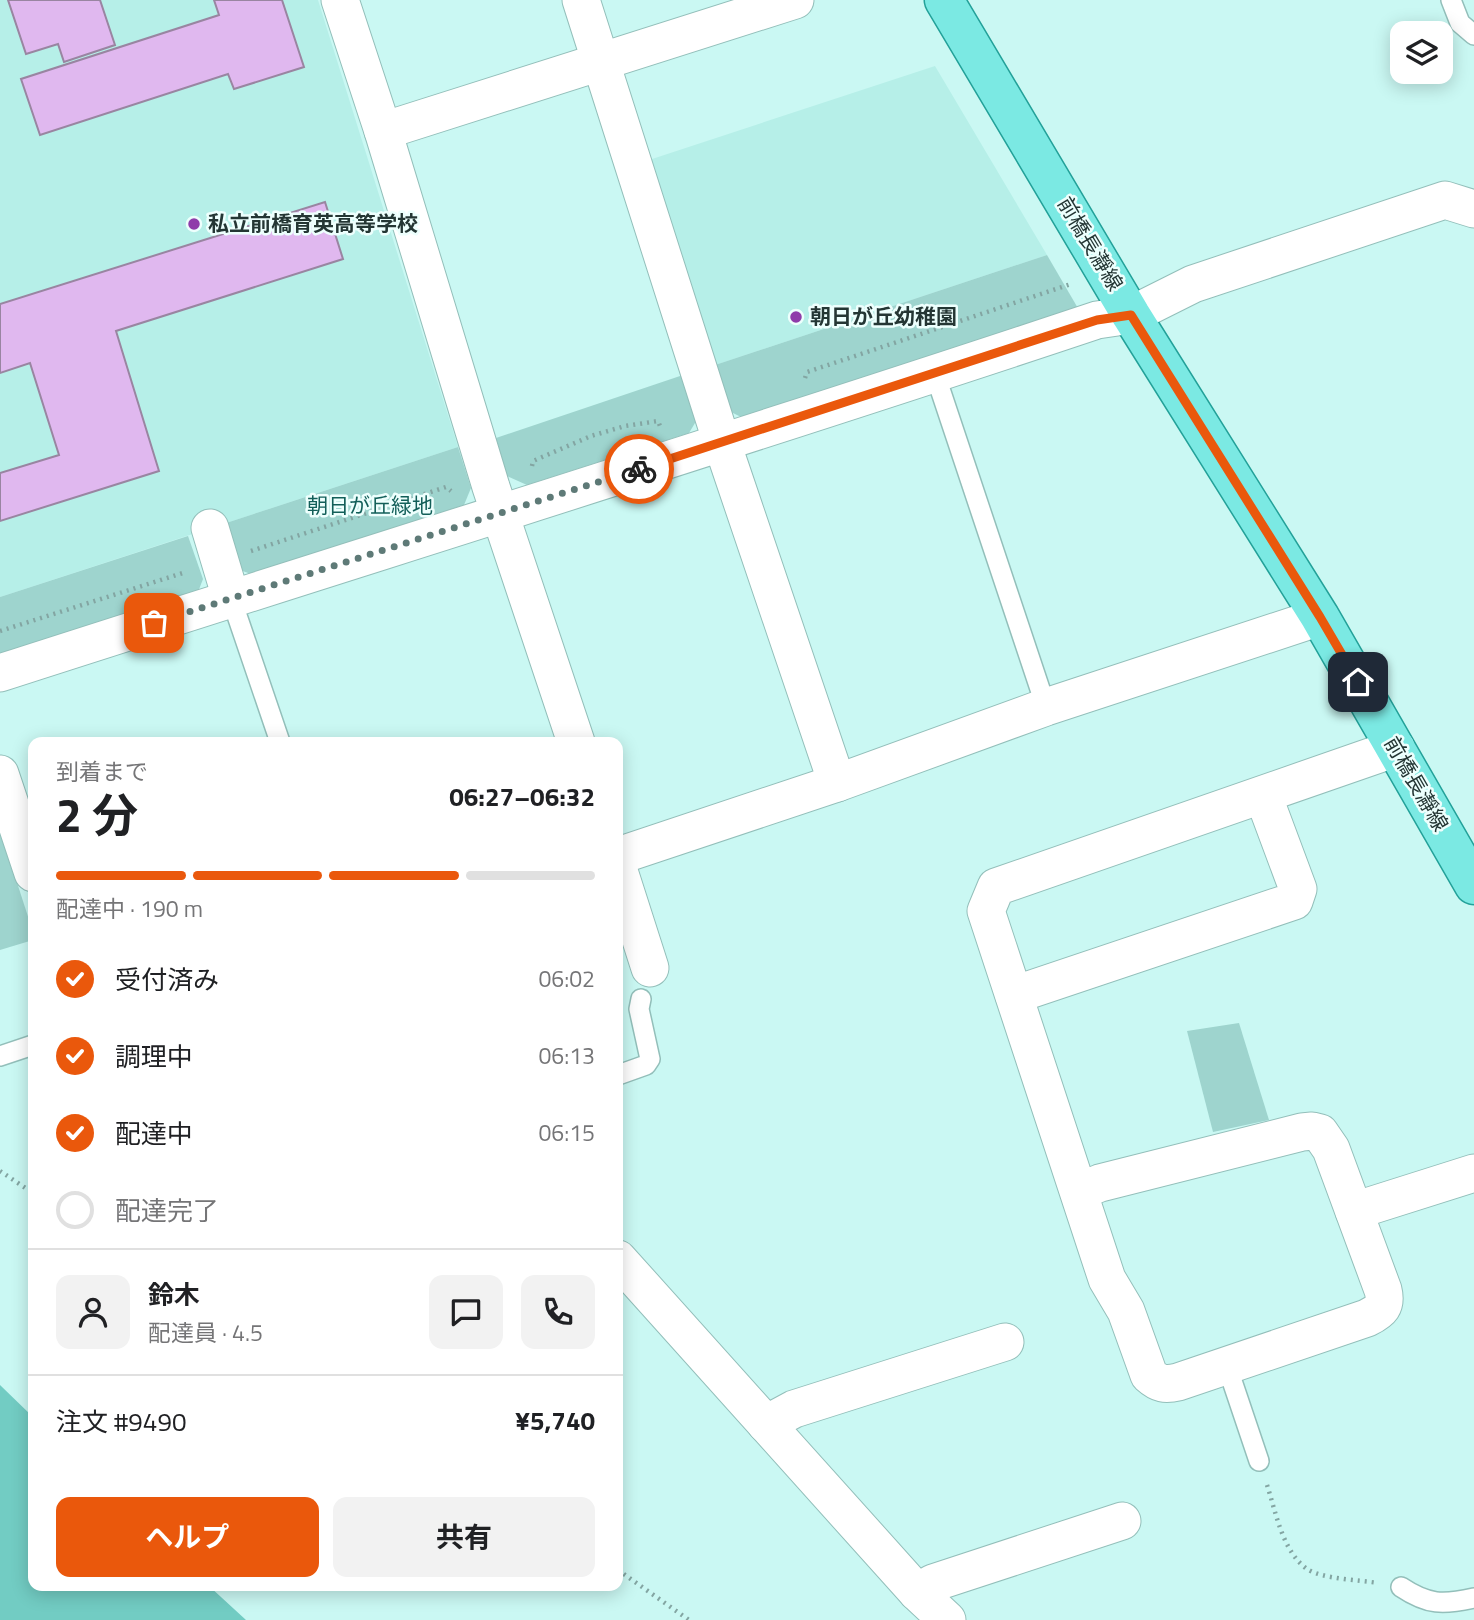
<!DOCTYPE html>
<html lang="ja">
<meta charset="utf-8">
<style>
body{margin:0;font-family:"Titillium Web","Noto Sans JP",sans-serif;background:#f2f2f2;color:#202124;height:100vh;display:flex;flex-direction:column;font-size:26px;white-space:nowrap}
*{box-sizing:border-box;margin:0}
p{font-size:23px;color:#757577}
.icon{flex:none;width:38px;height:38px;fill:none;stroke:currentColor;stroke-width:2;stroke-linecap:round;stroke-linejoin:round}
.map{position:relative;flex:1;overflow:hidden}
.side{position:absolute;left:28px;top:737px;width:595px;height:854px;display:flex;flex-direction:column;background:#fff;border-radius:14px;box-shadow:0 4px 18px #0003}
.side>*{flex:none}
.buttons{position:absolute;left:1390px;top:21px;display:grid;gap:14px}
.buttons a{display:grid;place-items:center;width:63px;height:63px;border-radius:14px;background:#fff;box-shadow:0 4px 18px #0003;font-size:35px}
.pin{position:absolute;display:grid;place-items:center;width:60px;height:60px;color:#fff;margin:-30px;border-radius:14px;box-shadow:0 4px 10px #0006}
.courier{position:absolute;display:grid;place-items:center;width:70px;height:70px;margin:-35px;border:5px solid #ea580c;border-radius:50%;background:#fff;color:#222;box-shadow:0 2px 9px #0007}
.summary em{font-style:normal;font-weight:700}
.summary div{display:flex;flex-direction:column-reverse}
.summary{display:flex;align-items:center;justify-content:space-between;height:119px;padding:0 28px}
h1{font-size:46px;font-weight:700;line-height:52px}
.bar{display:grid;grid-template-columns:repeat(4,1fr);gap:10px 7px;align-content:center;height:84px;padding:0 28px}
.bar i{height:9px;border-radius:5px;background:#e0e0e0}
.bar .active{background:#ea580c}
.bar p{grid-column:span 4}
.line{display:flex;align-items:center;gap:18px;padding:0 28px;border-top:2px solid #e0e0e0}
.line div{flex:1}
.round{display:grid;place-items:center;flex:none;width:74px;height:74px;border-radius:14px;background:#f2f2f2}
ol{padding:0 28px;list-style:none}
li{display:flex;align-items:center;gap:21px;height:77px}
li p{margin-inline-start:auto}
li .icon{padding:7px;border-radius:50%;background:#ea580c;color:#fff;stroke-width:4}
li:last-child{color:#757577}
li i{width:38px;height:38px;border:4px solid #e0e0e0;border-radius:50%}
.cta{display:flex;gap:14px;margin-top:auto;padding:14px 28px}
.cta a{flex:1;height:80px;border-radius:14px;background:#ea580c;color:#fff;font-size:28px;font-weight:700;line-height:80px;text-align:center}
.cta a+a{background:#f2f2f2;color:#202124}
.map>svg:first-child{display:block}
</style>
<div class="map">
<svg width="1474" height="1620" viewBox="0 0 1474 1620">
<rect width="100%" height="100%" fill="#caf8f3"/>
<g fill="#b6efe8">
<polygon points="0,0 318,0 458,447 0,597"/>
<polygon points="935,66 1047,255 715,365 646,161"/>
</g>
<g fill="#9ed4ce">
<polygon points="1047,255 1079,310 747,420 729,411 715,365"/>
<polygon points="683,375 698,418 689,433 527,485 507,476 496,438"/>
<polygon points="458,447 471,488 464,505 251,574 237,569 220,525"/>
<polygon points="188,536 203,579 198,592 0,655 0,597"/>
<polygon points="0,830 33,932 33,940 0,950"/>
<polygon points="1239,1023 1269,1120 1213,1132 1187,1031"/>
</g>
<polygon fill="#72ccc3" points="0,1385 33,1417 33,1586 209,1586 246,1620 0,1620"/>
<g fill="#e0b8ef" stroke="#9985a1" stroke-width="2">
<polygon points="8,0 100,0 115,45 64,62 58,44 26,54"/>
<polygon points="214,0 282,0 304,67 234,89 228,74 40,135 21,79 219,15"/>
<polygon points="325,202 343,259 116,331 159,471 0,521 0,473 59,455 30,363 0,373 0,304"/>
</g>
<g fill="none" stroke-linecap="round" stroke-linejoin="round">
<defs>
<g id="service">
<polyline points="1451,0 1460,23 1474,35"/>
<polyline points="935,374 1046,707"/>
<polyline points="231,598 280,742"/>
<polyline points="0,1056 33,1045"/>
<polyline points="618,1075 646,1065 650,1059 639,1009 641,999"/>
<polyline points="1227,1366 1259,1461"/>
<path d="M1401,1587C1428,1605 1443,1605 1474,1598"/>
</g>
<g id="minor">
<polyline points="340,0 383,131 491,487 576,742"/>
<polyline points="581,0 722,443 837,783"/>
<polyline points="383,131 795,0"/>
<polyline points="210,528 231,598"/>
<path d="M0,673C366,555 732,442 1097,320L1131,315L1193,284L1445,200L1474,209"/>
<polyline points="0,774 33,873"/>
<polyline points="618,856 837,783 1046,707 1320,617"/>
<polyline points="618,868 650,968"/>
<polyline points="1014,995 1294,901 1298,889 1263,795"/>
<path d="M1080,1191L1100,1183L1302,1132L1312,1131L1320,1133L1331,1149L1383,1290C1387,1306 1381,1311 1367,1318L1178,1382C1165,1385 1159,1384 1149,1375L1126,1311L1107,1279L986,911L996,887L1396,748"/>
<polyline points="1354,1211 1474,1173"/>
<polyline points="618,1259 917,1592 947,1620"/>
<polyline points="766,1424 794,1409 1005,1342"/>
<polyline points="917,1592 933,1583 1122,1521"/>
</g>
<polyline id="primary" points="944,0 1131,315 1320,617 1474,885"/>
</defs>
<use href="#service" stroke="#93bfba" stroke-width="22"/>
<use href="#minor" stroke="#93bfba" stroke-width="39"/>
<use href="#primary" stroke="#23a199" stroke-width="41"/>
<g stroke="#83a5a2" stroke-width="4.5" stroke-dasharray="2 5" stroke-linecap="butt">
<polyline points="805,378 807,372 1071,284"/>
<polyline points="532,466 533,461 591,436 625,426 658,421 660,426"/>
<polyline points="251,551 446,487 451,491"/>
<polyline points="0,631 186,572"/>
<polyline points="0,1171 33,1193"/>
<path d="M1267,1485C1276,1512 1282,1551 1307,1569C1322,1579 1359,1580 1378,1583"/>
<polyline points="618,1570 689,1620"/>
</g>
<use href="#service" stroke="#fff" stroke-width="19"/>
<use href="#minor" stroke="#fff" stroke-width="37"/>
<use href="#primary" stroke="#7be9e3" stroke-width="38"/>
</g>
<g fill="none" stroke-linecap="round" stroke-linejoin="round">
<polyline stroke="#5e7a77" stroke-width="7" stroke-dasharray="0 12.6" points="154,623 639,469"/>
<polyline stroke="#ea580c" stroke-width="9" points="639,469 1097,320 1131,315 1320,617 1358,682"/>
</g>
<g fill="#8f3caa" stroke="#edfffd" stroke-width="2.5">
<circle cx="194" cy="224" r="7"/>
<circle cx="796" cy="317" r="7"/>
</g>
<g text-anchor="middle" stroke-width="5" stroke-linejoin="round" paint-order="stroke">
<g font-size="21" font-weight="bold" fill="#243634" stroke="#edfffd" text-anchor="start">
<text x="208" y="231">私立前橋育英高等学校</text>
<text x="810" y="324">朝日が丘幼稚園</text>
</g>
<g font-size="21" fill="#243634" stroke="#edfffd">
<text transform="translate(1090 244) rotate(59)" y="7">前橋長瀞線</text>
<text transform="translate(1416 784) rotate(60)" y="7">前橋長瀞線</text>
</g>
<g font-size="21" fill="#125f59" stroke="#edfffd">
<text x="370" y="513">朝日が丘緑地</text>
</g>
</g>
</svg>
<div class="buttons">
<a><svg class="icon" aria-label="layers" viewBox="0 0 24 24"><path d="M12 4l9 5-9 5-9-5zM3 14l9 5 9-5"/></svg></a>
</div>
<div class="pin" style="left:154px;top:623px;background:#ea580c"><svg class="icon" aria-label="bag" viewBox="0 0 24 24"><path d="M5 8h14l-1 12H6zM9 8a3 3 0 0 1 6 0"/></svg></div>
<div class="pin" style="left:1358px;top:682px;background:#1f2937"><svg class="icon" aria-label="home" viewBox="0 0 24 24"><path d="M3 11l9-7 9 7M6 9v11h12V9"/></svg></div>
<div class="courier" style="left:639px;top:469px"><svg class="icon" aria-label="bike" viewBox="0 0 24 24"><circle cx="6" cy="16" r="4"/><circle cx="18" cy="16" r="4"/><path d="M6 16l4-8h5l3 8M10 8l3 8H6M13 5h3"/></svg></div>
<section class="side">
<div class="summary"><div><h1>2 分</h1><p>到着まで</p></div><em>06:27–06:32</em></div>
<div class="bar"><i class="active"></i><i class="active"></i><i class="active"></i><i></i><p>配達中 · 190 m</p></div>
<ol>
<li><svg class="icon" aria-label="check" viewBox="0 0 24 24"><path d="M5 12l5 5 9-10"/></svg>受付済み<p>06:02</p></li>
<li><svg class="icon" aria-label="check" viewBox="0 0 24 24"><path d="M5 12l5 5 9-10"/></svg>調理中<p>06:13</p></li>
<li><svg class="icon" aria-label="check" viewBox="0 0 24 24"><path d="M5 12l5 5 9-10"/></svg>配達中<p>06:15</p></li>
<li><i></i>配達完了</li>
</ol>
<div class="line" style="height:126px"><a class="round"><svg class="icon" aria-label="person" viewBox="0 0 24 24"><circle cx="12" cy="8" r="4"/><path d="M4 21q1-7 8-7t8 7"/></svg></a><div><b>鈴木</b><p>配達員 · 4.5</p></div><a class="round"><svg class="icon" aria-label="chat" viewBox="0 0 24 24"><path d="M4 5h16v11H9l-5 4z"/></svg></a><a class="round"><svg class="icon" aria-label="phone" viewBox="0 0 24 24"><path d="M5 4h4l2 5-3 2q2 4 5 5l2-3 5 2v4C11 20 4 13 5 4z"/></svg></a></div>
<div class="line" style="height:91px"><div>注文 #9490</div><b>¥5,740</b></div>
<div class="cta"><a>ヘルプ</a><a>共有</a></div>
</section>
</div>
